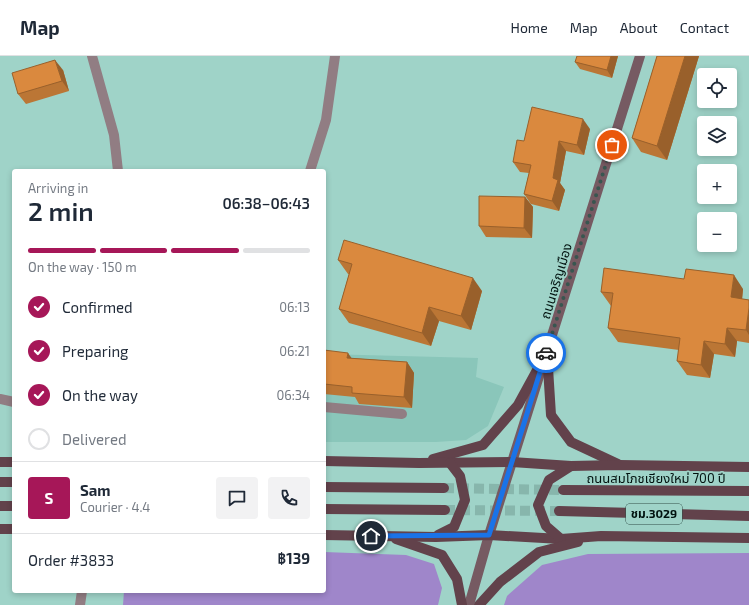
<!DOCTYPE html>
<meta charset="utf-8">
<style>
body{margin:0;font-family:"Exo 2","Noto Sans Thai",sans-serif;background:#f2f2f3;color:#1f2937;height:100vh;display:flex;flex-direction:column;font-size:15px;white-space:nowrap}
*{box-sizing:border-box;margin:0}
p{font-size:13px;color:#747a83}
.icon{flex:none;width:22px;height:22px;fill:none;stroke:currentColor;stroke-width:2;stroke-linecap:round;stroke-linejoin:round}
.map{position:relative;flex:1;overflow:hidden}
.panel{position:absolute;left:12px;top:113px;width:314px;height:424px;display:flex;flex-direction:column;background:#fff;border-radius:4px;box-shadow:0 2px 6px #0003}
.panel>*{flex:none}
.controls{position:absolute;left:697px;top:12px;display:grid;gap:8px}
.controls a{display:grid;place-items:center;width:40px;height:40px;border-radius:4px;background:#fff;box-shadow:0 2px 6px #0003;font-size:20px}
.pin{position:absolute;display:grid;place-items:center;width:34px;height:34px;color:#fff;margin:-17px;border:2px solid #fff;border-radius:50%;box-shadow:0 1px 4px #0007}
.courier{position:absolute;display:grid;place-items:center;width:40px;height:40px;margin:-20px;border:3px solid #1a73e8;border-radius:50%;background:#fff;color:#222;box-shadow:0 1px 5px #0007}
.head em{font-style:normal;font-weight:600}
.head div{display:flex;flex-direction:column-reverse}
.head{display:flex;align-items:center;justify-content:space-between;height:68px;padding:0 16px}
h1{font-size:26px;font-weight:600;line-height:30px}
.bar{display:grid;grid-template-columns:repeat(4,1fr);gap:6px 4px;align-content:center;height:48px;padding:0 16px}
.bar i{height:5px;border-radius:3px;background:#e0e1e3}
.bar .current{background:#a61758}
.bar p{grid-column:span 4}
.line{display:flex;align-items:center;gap:10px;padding:0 16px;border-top:1px solid #e0e1e3}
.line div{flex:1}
.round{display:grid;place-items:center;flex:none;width:42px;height:42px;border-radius:4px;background:#f2f2f3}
ol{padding:0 16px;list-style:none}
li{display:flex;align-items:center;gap:12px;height:44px}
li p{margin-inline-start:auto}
li .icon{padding:4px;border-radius:50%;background:#a61758;color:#fff;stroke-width:4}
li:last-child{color:#747a83}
li i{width:22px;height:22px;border:2px solid #e0e1e3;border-radius:50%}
header{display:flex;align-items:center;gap:24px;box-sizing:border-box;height:56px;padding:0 20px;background:#fff;border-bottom:1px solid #e0e1e3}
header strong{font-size:19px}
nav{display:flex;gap:22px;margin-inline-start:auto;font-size:14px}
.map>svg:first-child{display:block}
</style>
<header>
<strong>Map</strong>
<nav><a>Home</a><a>Map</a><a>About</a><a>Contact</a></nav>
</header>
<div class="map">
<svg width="749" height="549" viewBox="0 0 749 549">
<rect width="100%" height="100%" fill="#9fd3c8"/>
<polygon fill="#8ac6ba" points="324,298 478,302 476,321 504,331 488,370 466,384 436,386 324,386"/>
<g fill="#9f86ca">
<polygon points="324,496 406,499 434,508 442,532 438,549 123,549 124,535 324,535"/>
<polygon points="749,497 749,549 504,549 507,540 542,509 588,498"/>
</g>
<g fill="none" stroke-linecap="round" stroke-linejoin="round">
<g stroke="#87b6ac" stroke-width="10" stroke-dasharray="10 5" stroke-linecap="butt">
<polyline points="444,432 563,434"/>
<polyline points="445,454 559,455"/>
</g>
<g stroke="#917d83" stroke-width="10">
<polyline points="92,0 114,79 118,115"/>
<polyline points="310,115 326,64 335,0"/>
<polyline points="0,343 14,346"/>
<polyline points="324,351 402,358"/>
<polyline points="80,549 82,535"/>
</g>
<polyline stroke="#765a62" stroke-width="10" points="469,549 489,479 640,0"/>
<g stroke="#62424b" stroke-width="10">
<polyline points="547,296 551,359 571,386 618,408"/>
<polyline points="433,403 483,389 518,349 547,296"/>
<polyline points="324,405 419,407 512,406 571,410 619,409 749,411"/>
<polyline points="0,406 14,406"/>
<polyline points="0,426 14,426"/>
<polyline points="324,431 444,432"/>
<polyline points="563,434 749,435"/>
<polyline points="0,450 14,450"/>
<polyline points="324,453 445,454"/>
<polyline points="559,455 749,460"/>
<polyline points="0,473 14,473"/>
<polyline points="324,479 436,481 489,479 561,483 601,480 749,482"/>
<polyline points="438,479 454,471 465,444 460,420 450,407"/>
<polyline points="396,483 442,499 457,523 462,549"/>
<polyline points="561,483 546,470 538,449 549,424 571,410"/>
<polyline points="479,549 500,526 539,496 578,486"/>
</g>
</g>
<g fill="#bb7635">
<polygon points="618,0 612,22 580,13 575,6"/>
<polygon points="657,0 699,0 667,104 641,96 632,82"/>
<polygon points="63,14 69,35 26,48 18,38"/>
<polygon points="590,73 584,99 566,95 560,127 565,134 559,155 531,148 524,138 529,117 520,116 513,106 524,85"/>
<polygon points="525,141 533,151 532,182 486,181 479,170"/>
<polygon points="338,204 482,235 471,274 439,265 431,290 349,267 339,253 349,218 348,218"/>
<polygon points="684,223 743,233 742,243 749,244 749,287 737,285 735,301 714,298 710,322 687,319 677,305 679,294 618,286 608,272 611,250 601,236"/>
<polygon points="324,294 351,302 407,306 414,317 412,352 359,348 355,341 324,338"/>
</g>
<g fill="#99602b">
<polygon points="611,0 618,0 612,22 607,14"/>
<polygon points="685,0 699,0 667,104 657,90"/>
<polygon points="55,4 63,14 69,35 62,25"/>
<polygon points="583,63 590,73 584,99 577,89"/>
<polygon points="559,85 566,95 560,127 565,134 559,155 552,145 553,122"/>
<polygon points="525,141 533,151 532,182 524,172"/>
<polygon points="734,219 743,233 741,255 731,241"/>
<polygon points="473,222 482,235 471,274 461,260"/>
<polygon points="429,251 439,265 431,290 422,277"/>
<polygon points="749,252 749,279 746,274"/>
<polygon points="727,272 737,285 735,301 725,288"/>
<polygon points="704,285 714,298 710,322 701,309"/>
<polygon points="348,297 355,307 347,302"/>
<polygon points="407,306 414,317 412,352 404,341"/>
</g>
<g fill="#da893e" stroke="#99602b">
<polygon points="577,0 611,0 607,14 575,6"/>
<polygon points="657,0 685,0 657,90 632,82"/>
<polygon points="55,4 62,25 18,38 12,17"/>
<polygon points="532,51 583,63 577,89 559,85 553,122 558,124 552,145 524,138 531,109 513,106 517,84 524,85"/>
<polygon points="479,140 525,141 524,172 479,170"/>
<polygon points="344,184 473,222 461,260 429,251 422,277 339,253 352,208 338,204"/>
<polygon points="604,212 684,223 686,213 734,219 731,241 749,244 749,252 746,274 727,272 725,288 704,285 701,309 677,305 680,282 608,272 613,237 601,236"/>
<polygon points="324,294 348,297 347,302 407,306 404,341 352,337 352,331 324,328"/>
</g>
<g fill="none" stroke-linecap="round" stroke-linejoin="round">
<polyline stroke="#385650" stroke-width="4" stroke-dasharray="0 7.2" points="546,297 612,89"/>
<polyline stroke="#1a73e8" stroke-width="5" points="371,480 489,479 546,297"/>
</g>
<g text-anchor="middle" stroke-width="3.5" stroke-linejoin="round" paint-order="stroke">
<rect fill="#9fd3c8" stroke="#304c46" stroke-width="1" x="626" y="448" width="56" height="20" rx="3"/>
<g font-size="12" font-weight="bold" fill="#01120f">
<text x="654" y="462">ชม.3029</text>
</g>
<g font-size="13" fill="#01120f" stroke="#9fd3c8">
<text transform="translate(556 225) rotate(-73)" y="5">ถนนเจริญเมือง</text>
<text x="656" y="427">ถนนสมโภชเชียงใหม่ 700 ปี</text>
</g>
</g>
</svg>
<div class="controls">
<a><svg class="icon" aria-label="locate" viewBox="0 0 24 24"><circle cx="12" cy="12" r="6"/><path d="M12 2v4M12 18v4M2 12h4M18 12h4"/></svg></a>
<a><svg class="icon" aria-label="layers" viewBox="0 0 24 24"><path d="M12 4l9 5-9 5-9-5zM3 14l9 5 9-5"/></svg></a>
<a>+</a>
<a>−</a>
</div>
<div class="pin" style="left:612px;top:89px;background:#ea580c"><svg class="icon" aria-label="bag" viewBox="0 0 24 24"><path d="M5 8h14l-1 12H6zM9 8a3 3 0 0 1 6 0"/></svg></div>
<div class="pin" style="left:371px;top:480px;background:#1f2937"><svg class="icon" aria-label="home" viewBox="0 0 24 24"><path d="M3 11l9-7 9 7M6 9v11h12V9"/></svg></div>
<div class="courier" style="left:546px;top:297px"><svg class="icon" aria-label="car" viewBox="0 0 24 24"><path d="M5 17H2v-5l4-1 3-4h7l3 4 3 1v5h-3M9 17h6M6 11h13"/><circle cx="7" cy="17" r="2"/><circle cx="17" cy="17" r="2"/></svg></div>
<section class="panel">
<div class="head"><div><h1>2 min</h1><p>Arriving in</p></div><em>06:38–06:43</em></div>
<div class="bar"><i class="current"></i><i class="current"></i><i class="current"></i><i></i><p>On the way · 150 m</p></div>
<ol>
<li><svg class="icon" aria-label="check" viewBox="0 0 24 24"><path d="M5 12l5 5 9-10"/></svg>Confirmed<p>06:13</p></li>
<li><svg class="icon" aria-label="check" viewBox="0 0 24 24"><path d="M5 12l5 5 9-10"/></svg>Preparing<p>06:21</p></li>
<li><svg class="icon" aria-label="check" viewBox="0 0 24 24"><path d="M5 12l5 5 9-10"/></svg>On the way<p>06:34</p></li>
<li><i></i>Delivered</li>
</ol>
<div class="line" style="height:72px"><b class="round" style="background:#a61758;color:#fff">S</b><div><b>Sam</b><p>Courier · 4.4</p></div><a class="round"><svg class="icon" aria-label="chat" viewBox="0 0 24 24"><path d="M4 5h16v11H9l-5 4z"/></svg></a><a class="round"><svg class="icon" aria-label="phone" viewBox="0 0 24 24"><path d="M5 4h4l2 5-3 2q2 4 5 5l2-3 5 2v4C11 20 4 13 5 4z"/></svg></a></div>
<div class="line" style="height:52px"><div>Order #3833</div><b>฿139</b></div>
</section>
</div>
